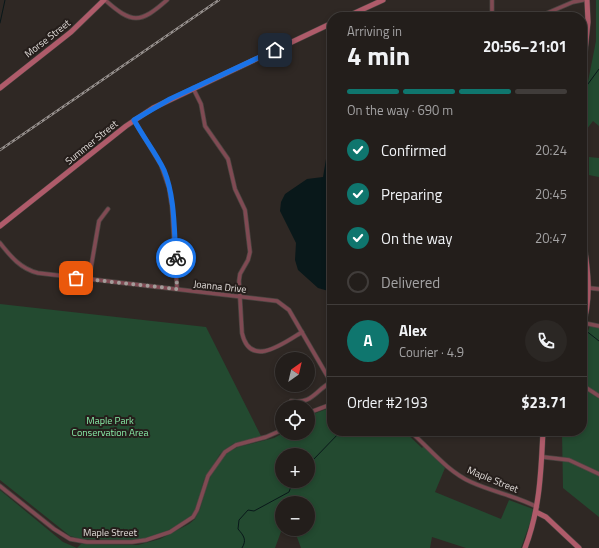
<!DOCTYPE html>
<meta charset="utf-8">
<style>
body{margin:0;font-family:"Titillium Web",sans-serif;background:#2b2724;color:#f1f3f6;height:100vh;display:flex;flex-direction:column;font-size:15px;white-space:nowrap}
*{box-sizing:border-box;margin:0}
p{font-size:13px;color:#a3a2a3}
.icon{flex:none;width:22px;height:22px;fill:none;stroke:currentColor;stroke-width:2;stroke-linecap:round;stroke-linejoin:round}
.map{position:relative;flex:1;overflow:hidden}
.sheet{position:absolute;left:327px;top:12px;width:260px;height:424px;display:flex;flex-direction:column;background:#231e1b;border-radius:16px;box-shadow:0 2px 6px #0003,0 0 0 1px #403c3a}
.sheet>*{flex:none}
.needle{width:26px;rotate:34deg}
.tools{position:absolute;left:275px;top:352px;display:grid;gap:8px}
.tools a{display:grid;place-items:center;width:40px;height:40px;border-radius:50%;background:#231e1b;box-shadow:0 2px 6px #0003,0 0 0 1px #403c3a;font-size:20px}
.pin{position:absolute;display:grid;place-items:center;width:34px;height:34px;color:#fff;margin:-17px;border-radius:8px;box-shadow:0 2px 6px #0006}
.courier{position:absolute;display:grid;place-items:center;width:40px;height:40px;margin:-20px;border:3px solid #1a73e8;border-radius:50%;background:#fff;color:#222;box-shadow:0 1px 5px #0007}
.summary em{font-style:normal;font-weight:700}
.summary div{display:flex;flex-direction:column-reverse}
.summary{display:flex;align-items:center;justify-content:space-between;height:68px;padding:0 20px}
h1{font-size:26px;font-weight:700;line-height:30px}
.bar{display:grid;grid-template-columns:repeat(4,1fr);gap:6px 4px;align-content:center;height:48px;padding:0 20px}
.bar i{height:5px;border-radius:3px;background:#403c3a}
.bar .current{background:#0f766e}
.bar p{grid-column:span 4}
.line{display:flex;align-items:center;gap:10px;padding:0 20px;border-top:1px solid #403c3a}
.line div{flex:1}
.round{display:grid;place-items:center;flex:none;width:42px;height:42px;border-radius:21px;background:#2b2724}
ol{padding:0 20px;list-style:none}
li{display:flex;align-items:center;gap:12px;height:44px}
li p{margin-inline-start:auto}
li .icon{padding:4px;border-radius:50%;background:#0f766e;color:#fff;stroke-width:4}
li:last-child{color:#a3a2a3}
li i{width:22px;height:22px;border:2px solid #403c3a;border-radius:50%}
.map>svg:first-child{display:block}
</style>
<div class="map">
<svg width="599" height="548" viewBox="0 0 599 548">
<rect width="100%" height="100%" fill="#2f2824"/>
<g fill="#234a30" fill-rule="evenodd">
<polygon points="596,0 599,0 599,126 593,121 583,134 582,112 596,41"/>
<polygon points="589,157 599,158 599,177 589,175"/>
<polygon points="0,304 206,327 261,436 233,444 220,454 204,480 196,508 189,519 158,536 138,540 82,539 70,536 0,480"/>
<polygon points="591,323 599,324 599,517 563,488 562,431 582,431 582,347"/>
<path d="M332,407V431H404L422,448L424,446L445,468L435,492L501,519L509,500L533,509L531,520L521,548H466L432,537L430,548H301L294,529H308V503H282V529L275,548H0V490L63,542L77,548L81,544L138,545L160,539L189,524L195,519L200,509L208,481L220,460L228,452L238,447L274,438L283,433H308V416ZM282,455H308V481H282Z"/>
</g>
<polygon fill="#09181a" points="326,159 332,160 332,292 318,288 298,270 295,260 296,243 280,211 281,202 285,194 307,179 323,177"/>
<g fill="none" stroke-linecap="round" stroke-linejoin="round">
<g stroke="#09181a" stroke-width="1">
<polyline points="0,23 5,0"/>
<polyline points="585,88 599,69"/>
<polyline points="585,330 599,341"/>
<polyline points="308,462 313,460 341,431"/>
<path d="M242,548C247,540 244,536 238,529L239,520L248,510L254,511L289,492L293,481"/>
</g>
<defs>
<g id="street">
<path d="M105,0C132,24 140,24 167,0"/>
<polyline points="492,0 492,17"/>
<polyline points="538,17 573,2 583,0"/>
<path d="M193,88L201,104L205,126L228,159L235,189L245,210L250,252L248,260L240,274L239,281L242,333C250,369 284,343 302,332"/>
<polyline points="134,120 161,165 169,188 172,207 177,289"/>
<path d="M0,243C11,257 21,269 38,273L277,301L289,310L332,384"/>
<polyline points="89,279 99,221 108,209"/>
<polyline points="589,288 599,289"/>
<polyline points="584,323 599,326"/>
<polyline points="582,385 599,396"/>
<path d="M291,401C312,404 314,392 331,382"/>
<polyline points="308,413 332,404"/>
<path d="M410,431C429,448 447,471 471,482C493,492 516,496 537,507"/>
<polyline points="543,457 569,460 599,474"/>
<polyline points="0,486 54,529 70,539 87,542 132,542 146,540 170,532 193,517 197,510 208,476 225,452 236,445 266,437 282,430"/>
</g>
<g id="secondary">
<polyline points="346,17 383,0"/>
<polyline points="582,82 588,22 587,0"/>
<polyline points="0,88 71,32 104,0"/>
<polyline points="0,226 126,126 153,108 332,23"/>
<path d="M582,231C587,263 593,296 582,328"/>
<polyline points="536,512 546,517 579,548"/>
<path d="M525,548C540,509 541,472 543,431"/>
</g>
</defs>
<use href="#street" stroke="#4b4541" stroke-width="5"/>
<use href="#secondary" stroke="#4b4541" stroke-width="6"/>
<use href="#street" stroke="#804a53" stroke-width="3.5"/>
<use href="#secondary" stroke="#af5b6a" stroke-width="5"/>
<defs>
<polyline id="rail" points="0,150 219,0"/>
</defs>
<use href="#rail" stroke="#97918e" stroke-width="2.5"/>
<use href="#rail" stroke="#251e1b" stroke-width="1" stroke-dasharray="3" stroke-linecap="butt"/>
</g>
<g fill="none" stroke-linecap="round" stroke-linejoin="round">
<polyline stroke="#a39d9a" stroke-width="4" stroke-dasharray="0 7.2" points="76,278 177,289 176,258"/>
<path stroke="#1a73e8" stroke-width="5" d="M176,258C174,229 175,197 164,170C156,153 143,137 134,120L170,99L275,50"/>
</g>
<g text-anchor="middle" stroke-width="4" stroke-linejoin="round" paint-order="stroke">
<g font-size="10" fill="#e1dcd9" stroke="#251e1b">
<text transform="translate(47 38) rotate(-38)" y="4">Morse Street</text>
<text transform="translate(91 142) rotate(-39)" y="4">Summer Street</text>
<text transform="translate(220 286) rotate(6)" y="4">Joanna Drive</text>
<text transform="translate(493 479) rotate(22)" y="4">Maple Street</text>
<text x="110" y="536">Maple Street</text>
</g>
<g font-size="10" fill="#88eba7" stroke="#251e1b">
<text x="110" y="424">Maple Park<tspan x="110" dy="12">Conservation Area</tspan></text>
</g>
</g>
</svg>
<div class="tools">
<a><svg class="needle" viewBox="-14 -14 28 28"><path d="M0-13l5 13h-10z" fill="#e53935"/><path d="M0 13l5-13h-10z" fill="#a3a2a3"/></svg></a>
<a><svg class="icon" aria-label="locate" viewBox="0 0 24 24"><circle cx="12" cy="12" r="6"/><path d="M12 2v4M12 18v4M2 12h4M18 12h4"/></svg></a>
<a>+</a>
<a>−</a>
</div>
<div class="pin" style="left:76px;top:278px;background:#ea580c"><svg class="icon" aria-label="bag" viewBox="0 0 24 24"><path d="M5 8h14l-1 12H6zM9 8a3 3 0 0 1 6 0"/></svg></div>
<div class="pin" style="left:275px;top:50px;background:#1f2937"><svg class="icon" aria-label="home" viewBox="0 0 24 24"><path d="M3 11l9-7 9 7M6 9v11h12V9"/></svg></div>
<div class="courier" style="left:176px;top:258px"><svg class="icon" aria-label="bike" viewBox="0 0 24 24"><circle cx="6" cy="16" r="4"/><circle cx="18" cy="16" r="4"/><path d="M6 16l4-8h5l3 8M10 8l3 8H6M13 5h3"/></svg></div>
<section class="sheet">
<div class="summary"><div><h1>4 min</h1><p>Arriving in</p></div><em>20:56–21:01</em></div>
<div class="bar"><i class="current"></i><i class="current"></i><i class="current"></i><i></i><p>On the way · 690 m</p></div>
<ol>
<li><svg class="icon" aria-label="check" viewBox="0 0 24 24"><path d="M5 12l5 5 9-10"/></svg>Confirmed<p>20:24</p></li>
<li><svg class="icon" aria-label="check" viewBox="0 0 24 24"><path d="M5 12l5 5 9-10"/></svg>Preparing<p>20:45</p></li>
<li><svg class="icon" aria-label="check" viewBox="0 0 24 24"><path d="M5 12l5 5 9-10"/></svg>On the way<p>20:47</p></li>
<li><i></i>Delivered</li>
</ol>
<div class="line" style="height:72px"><b class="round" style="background:#0f766e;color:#fff">A</b><div><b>Alex</b><p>Courier · 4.9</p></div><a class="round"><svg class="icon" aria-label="phone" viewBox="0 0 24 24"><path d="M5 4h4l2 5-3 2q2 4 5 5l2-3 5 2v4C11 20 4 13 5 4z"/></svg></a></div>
<div class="line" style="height:52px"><div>Order #2193</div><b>$23.71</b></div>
</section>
</div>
